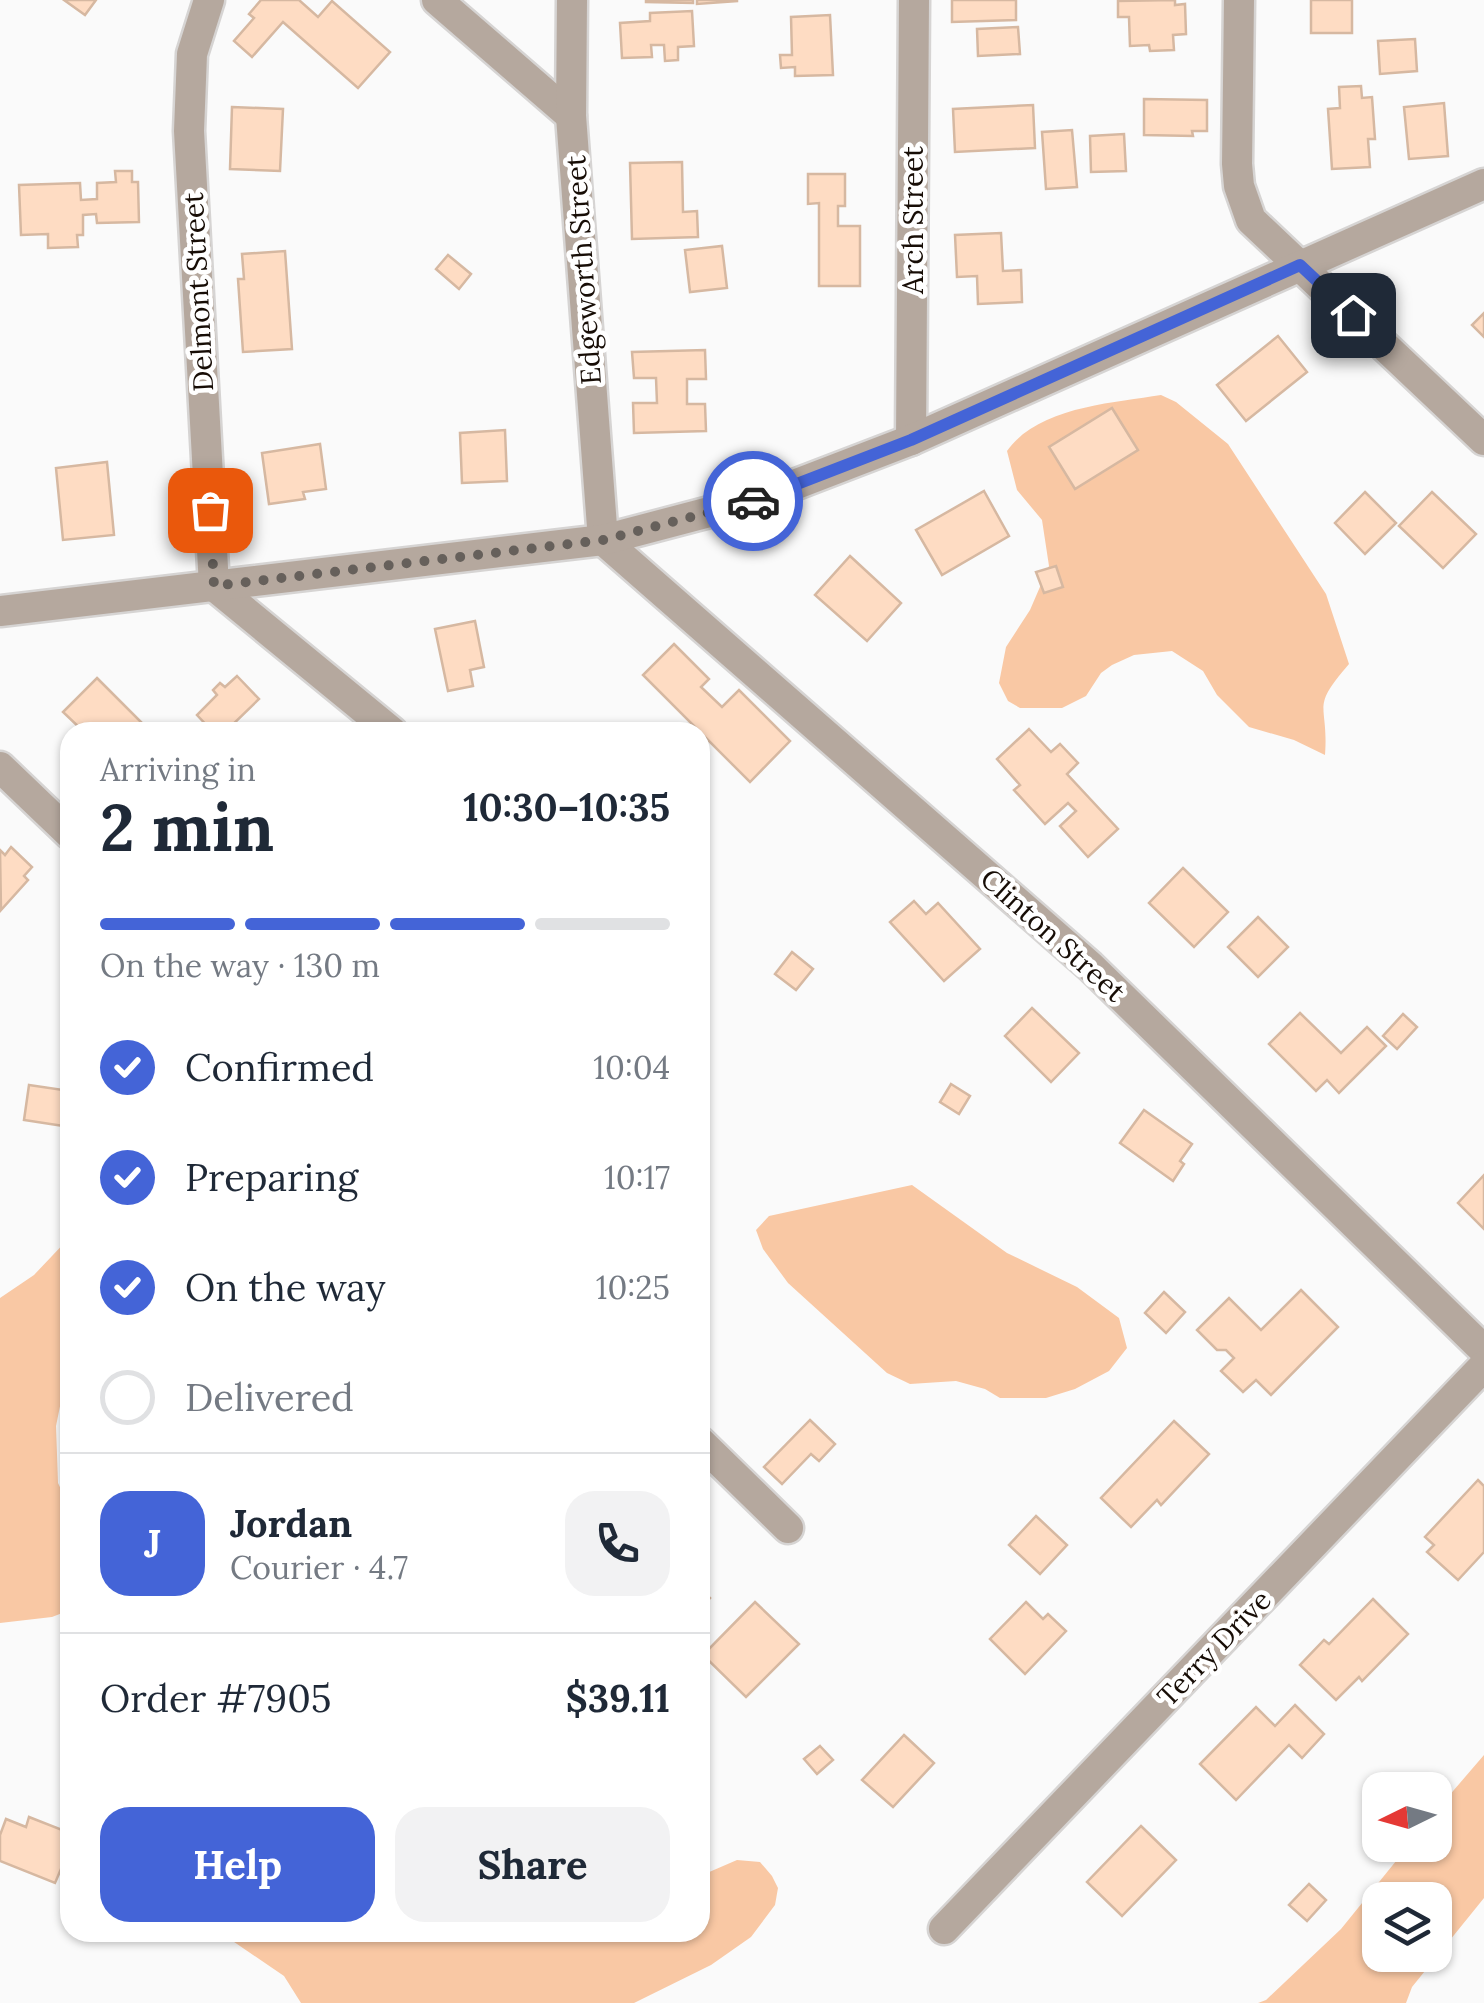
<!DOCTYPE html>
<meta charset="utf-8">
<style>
body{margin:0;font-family:Lora,serif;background:#f2f2f3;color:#1f2937;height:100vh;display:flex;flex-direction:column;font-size:38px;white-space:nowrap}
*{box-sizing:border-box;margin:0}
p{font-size:32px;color:#747a83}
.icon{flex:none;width:55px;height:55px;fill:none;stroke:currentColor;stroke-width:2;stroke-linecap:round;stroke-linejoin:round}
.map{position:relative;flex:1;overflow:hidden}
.panel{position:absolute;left:60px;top:722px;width:650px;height:1220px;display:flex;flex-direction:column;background:#fff;border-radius:30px;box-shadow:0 2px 8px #0004}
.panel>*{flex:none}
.needle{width:65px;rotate:265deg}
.fabs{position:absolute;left:1362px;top:1772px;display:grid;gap:20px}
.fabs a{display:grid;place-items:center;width:90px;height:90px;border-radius:20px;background:#fff;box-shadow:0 2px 8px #0004;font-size:50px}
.pin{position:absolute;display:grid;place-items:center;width:85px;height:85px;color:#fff;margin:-42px;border-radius:20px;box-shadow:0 5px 15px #0006}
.courier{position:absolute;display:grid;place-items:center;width:100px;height:100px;margin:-50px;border:8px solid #4464d7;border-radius:50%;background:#fff;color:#222;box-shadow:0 2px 12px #0007}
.headline em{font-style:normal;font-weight:800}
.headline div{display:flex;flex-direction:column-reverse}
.headline{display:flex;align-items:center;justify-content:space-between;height:170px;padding:0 40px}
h1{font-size:65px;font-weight:800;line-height:75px}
.bar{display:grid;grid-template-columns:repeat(4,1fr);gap:15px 10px;align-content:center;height:120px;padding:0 40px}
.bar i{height:12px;border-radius:8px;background:#e0e1e3}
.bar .active{background:#4464d7}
.bar p{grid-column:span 4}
.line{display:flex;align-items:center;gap:25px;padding:0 40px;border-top:2px solid #e0e1e3}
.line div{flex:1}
.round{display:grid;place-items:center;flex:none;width:105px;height:105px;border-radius:30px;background:#f2f2f3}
ol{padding:0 40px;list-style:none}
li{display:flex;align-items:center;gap:30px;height:110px}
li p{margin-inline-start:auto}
li .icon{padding:10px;border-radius:50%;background:#4464d7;color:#fff;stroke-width:4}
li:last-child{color:#747a83}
li i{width:55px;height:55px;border:5px solid #e0e1e3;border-radius:50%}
.primary-button{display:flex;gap:20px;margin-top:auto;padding:20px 40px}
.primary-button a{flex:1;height:115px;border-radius:30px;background:#4464d7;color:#fff;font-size:40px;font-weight:800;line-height:115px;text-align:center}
.primary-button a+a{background:#f2f2f3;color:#1f2937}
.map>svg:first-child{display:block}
</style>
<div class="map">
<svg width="1484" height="2003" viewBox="0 0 1484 2003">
<rect width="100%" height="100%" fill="#fafafa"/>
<g fill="#f9c8a4" fill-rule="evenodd">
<path d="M1161,395L1176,402L1228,444L1326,594L1349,664C1309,710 1329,702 1325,755L1294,740L1249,727L1217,695L1203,671L1172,651L1134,655L1112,665L1101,673L1086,696L1062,708H1020L1008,701L999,683L1006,647L1030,610L1049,566L1042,520L1017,490L1007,451C1038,407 1112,403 1161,395Z"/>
<polygon points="912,1185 1007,1253 1077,1287 1119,1318 1127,1348 1109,1371 1075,1389 1046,1398 1000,1398 985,1389 956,1381 910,1384 887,1373 788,1283 763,1249 756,1230 769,1216"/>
<polygon points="70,1237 70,1357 56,1426 58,1483 70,1508 70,1610 52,1617 0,1623 0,1298 34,1275"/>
<path d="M1484,1755V1898L1412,1987L1406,2003H1258L1266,2000L1341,1929L1409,1845H1435V1812ZM1380,1900H1435V1955H1380Z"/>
<polygon points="737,1860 760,1862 772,1876 778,1888 775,1905 751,1937 711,1965 634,2003 301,2003 284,1976 221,1933 500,1932 519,1942 543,1939 548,1932 700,1932 700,1876"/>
</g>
<g fill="#fedcc3" stroke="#d6b8a1" stroke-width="2.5">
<polygon points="64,0 96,0 85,15"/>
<polygon points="261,0 299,0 318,17 332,1 390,52 358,88 283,22 252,57 234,41 254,18 249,14"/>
<polygon points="646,0 693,0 693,3 646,2"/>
<polygon points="697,0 737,0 737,1 697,4"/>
<polygon points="952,0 1016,0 1016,20 952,22"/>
<polygon points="1175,0 1175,5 1185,4 1186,34 1173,35 1174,50 1150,51 1149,45 1130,46 1129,17 1118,17 1118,1"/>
<rect x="1311" y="0" width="41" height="33"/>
<polygon points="692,11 694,46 678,47 678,60 665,61 664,45 651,45 652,57 622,58 620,23 650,21 650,13"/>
<polygon points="830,15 833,75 795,76 795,67 781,68 780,55 792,55 791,17"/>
<polygon points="1018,27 1020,54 978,56 977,29"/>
<polygon points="1415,39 1417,71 1380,74 1378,41"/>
<polygon points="1361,86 1362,98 1372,97 1375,139 1368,139 1370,167 1332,169 1328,109 1340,108 1339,87"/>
<polygon points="1144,99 1207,100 1207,131 1192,131 1193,136 1144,135"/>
<polygon points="1444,103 1448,156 1409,159 1404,107"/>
<polygon points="1033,105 1035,148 955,152 953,109"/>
<polygon points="232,107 283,109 280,171 230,169"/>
<polygon points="1072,130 1077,187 1046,189 1042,132"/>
<polygon points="1124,134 1126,171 1091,172 1090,136"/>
<polygon points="682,162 683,212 697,211 698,237 632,239 630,163"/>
<polygon points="115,171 132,171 132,182 138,182 139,222 97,223 96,214 83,215 83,235 77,235 78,247 48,248 48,234 21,235 19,185 80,183 81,200 97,199 97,183 116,182"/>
<polygon points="808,174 845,174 845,206 838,206 838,226 860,226 860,286 819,286 819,203 808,204"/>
<polygon points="1001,233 1003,271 1021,270 1022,302 978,304 977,276 957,277 955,235"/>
<polygon points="722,246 727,288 690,292 685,250"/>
<polygon points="285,251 292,349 243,352 238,279 244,279 242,254"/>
<polygon points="448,255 471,274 459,289 436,269"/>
<polygon points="1484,313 1484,337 1472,325"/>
<polygon points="1278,336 1307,372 1246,421 1217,385"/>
<polygon points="705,350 706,379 687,379 687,404 705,404 706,431 634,433 633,403 657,403 656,378 634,378 632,352"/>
<polygon points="1112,408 1138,450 1075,489 1049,447"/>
<polygon points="505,430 507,481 462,483 460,433"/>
<polygon points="320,444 326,489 303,492 305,499 269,504 262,453"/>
<polygon points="107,462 114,535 63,540 56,468"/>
<polygon points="984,491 1009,536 942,575 916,530"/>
<polygon points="1365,492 1396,523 1365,554 1335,523"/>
<polygon points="1432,492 1476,534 1443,568 1399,526"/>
<polygon points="850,556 901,603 867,641 815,595"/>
<polygon points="1056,566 1063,587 1044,593 1036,572"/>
<polygon points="475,621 484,667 470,670 473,686 448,691 435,629"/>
<polygon points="674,644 709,679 701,687 722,707 739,690 790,741 750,782 643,675"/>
<polygon points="237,676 259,699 225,732 213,732 197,715 217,695 213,690 220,683 225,687"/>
<polygon points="97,678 145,726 139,732 84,732 63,712"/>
<polygon points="1029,729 1051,752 1060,744 1078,763 1067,774 1118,829 1088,857 1060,826 1076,811 1068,803 1045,824 1014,790 1020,785 997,759"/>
<polygon points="11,847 32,867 24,876 28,880 1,910 0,850 5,855"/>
<polygon points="1183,868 1228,912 1194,947 1149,903"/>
<polygon points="914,901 926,914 938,903 980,949 944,981 890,922"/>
<polygon points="1258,917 1288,947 1258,977 1228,947"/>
<polygon points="792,952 813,969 796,990 775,974"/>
<polygon points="1032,1008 1079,1053 1051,1082 1005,1036"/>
<polygon points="1300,1013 1341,1053 1367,1027 1386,1046 1339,1093 1327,1080 1316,1091 1269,1044"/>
<polygon points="1403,1014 1417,1027 1397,1049 1383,1036"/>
<polygon points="951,1084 970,1096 959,1114 940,1102"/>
<polygon points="29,1085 70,1091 70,1127 24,1120"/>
<polygon points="1144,1110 1192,1144 1180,1161 1184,1164 1173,1181 1120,1143"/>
<polygon points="1484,1175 1484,1229 1458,1203"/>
<polygon points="1301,1290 1338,1327 1271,1395 1256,1380 1243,1392 1221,1371 1234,1358 1226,1350 1217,1350 1197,1330 1229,1298 1261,1330"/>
<polygon points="1164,1292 1185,1312 1166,1333 1145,1313"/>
<polygon points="810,1420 835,1444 819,1461 811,1454 782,1484 764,1467"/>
<polygon points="1174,1421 1209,1454 1161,1505 1157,1500 1131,1527 1101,1498"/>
<polygon points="1478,1480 1484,1486 1484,1552 1458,1580 1427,1552 1434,1545 1425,1537"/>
<polygon points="1036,1516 1067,1545 1040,1574 1009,1545"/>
<polygon points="700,1588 710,1598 700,1609"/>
<polygon points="1373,1599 1408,1634 1362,1681 1359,1677 1336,1700 1300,1665 1324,1640 1329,1644"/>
<polygon points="755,1602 799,1644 746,1697 703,1655"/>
<polygon points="1026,1602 1043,1619 1048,1614 1066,1631 1025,1674 990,1639"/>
<polygon points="1295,1705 1324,1734 1302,1758 1289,1745 1236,1800 1200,1764 1256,1707 1275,1726"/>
<polygon points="904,1735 934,1763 893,1807 862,1780"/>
<polygon points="820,1746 833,1760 817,1774 804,1759"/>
<polygon points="29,1817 70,1833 70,1873 61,1869 55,1883 0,1861 0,1835 6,1819 26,1827"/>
<polygon points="1141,1826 1176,1860 1122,1916 1087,1882"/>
<polygon points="1309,1884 1326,1900 1307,1921 1289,1905"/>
</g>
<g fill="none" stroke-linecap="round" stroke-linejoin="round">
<defs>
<g id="minor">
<polyline points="209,0 192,54 189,131 214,586 392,732"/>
<polyline points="437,0 571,116"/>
<polyline points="572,0 571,116 603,540 1090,966 1484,1350"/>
<polyline points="1239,0 1237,164 1239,186 1251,220 1484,440"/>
<polyline points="911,440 914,0"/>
<polyline points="0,611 603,540 755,500 911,440 1484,184"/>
<polyline points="0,767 70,834"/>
<polyline points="700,1442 788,1528"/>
<polyline points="944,1929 1484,1366"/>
</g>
</defs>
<use href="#minor" stroke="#d6d4d3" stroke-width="35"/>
<use href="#minor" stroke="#b5a89e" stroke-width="30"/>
</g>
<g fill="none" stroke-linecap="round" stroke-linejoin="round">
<polyline stroke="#66605b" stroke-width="10" stroke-dasharray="0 18" points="210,510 214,586 603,540 753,501"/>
<polyline stroke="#4464d7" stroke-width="12" points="753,501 911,440 1300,265 1353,315"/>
</g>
<g text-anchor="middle" stroke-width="9" stroke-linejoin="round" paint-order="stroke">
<g font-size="28" fill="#170d06" stroke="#fff">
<text transform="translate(913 220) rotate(-90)" y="10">Arch Street</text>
<text transform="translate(583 270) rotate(-94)" y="10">Edgeworth Street</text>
<text transform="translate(198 292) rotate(-93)" y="10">Delmont Street</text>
<text transform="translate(1053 935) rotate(42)" y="10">Clinton Street</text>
<text transform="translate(1214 1648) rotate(-46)" y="10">Terry Drive</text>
</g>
</g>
</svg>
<div class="fabs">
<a><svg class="needle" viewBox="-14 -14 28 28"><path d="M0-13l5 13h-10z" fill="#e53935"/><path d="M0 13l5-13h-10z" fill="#747a83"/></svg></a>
<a><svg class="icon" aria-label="layers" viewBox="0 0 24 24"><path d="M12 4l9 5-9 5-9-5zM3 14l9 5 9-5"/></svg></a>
</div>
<div class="pin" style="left:210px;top:510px;background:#ea580c"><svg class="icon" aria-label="bag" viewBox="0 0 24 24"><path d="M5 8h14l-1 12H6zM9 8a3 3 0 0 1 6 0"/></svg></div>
<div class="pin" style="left:1353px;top:315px;background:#1f2937"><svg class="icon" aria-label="home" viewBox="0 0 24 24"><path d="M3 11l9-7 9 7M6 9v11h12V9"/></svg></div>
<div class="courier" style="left:753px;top:501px"><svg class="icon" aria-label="car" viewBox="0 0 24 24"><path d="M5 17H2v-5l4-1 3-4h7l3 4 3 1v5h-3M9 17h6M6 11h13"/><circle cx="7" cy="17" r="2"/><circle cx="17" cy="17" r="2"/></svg></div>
<section class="panel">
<div class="headline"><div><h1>2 min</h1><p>Arriving in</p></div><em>10:30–10:35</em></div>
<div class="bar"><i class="active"></i><i class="active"></i><i class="active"></i><i></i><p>On the way · 130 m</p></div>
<ol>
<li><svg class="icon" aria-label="check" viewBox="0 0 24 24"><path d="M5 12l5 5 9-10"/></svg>Confirmed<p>10:04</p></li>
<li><svg class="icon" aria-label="check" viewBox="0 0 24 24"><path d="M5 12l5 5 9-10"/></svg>Preparing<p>10:17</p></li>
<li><svg class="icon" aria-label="check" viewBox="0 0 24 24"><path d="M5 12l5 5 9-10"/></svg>On the way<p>10:25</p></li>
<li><i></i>Delivered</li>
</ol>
<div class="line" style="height:180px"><b class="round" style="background:#4464d7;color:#fff">J</b><div><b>Jordan</b><p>Courier · 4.7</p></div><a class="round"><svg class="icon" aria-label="phone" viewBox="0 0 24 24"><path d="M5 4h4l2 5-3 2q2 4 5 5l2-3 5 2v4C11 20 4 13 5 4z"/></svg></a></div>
<div class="line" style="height:130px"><div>Order #7905</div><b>$39.11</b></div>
<div class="primary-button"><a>Help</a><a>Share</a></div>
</section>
</div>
